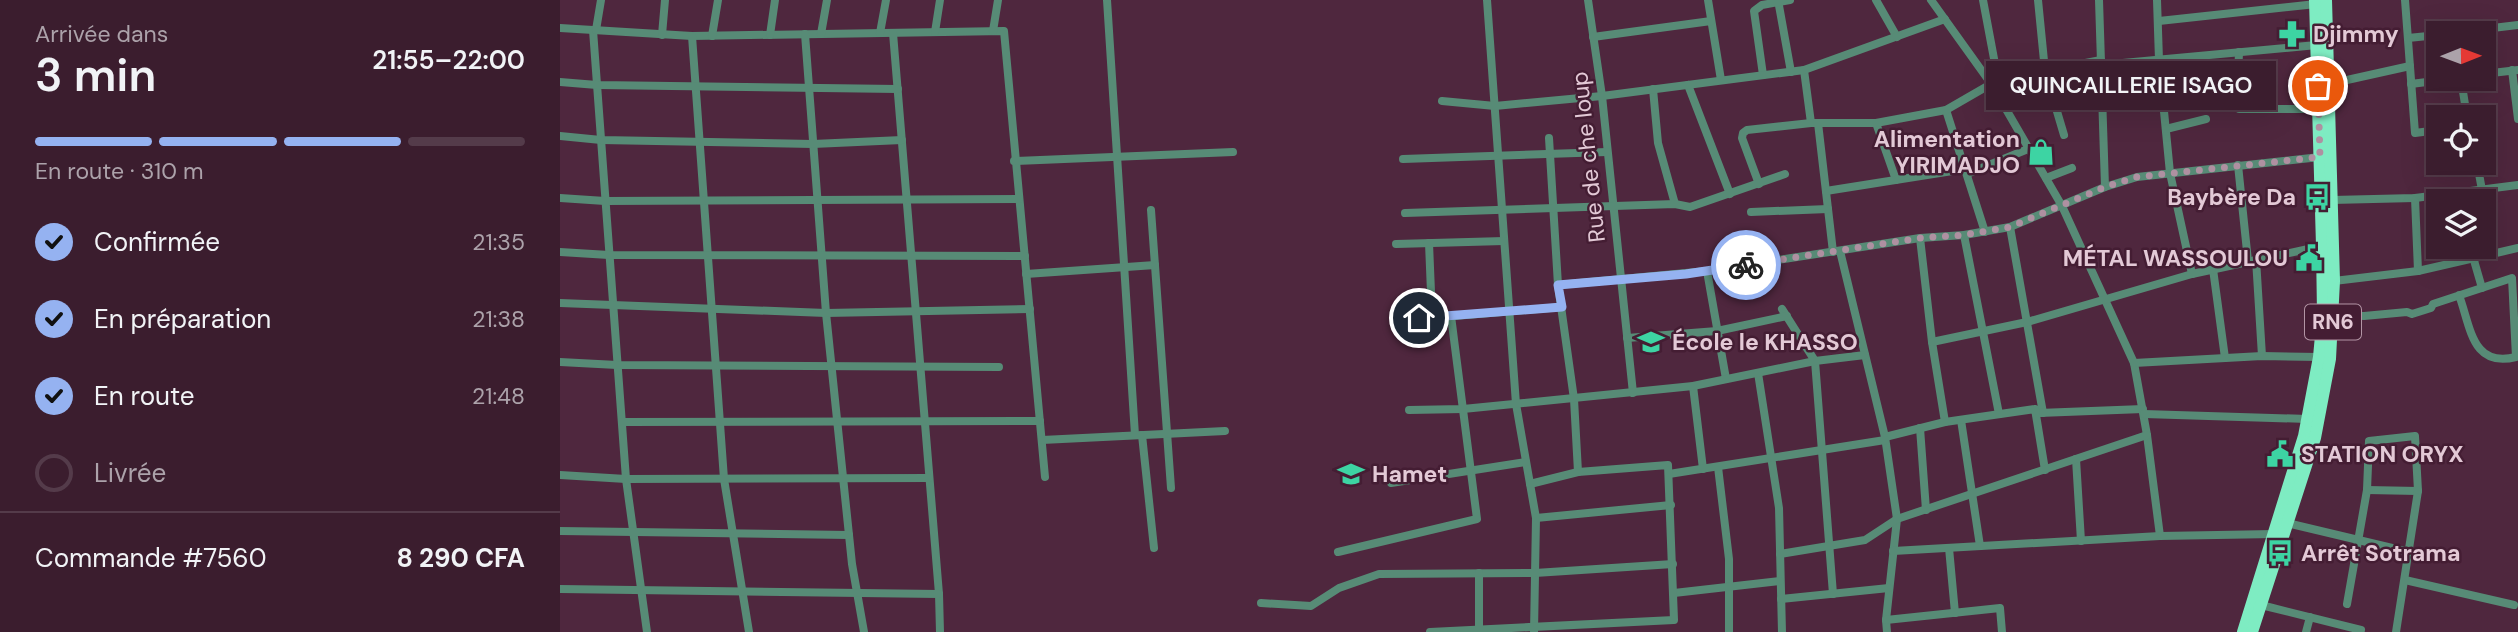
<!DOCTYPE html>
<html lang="fr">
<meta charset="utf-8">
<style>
body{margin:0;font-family:"DM Sans",sans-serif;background:#462a3a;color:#f1f3f6;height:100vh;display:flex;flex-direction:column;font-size:26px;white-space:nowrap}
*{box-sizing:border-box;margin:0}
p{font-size:23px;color:#aca2aa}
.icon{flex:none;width:38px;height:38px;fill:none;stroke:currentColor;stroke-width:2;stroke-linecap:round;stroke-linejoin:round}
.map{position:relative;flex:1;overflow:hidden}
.side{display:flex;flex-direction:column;background:#3b1d2e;width:560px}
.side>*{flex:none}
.needle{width:46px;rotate:89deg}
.tools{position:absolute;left:1866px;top:21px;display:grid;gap:14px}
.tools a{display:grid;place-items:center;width:70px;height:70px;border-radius:0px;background:#3b1d2e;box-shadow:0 7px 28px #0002,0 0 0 2px #543b4a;font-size:35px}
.pin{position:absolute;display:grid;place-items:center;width:60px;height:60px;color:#fff;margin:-30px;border:4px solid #fff;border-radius:50%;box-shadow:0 2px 7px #0007}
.courier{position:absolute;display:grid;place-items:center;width:70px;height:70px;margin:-35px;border:5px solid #95b2f1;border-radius:50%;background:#fff;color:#222;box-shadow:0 2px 9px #0007}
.bubble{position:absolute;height:49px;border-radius:0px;background:#3b1d2e;box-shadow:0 7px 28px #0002,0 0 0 2px #543b4a;font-size:23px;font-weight:600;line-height:49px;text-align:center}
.summary em{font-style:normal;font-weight:600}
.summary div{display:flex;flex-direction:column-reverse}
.summary{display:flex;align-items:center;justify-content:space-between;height:119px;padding:0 35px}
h1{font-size:46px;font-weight:600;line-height:52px}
.bar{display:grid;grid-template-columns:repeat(4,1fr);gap:10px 7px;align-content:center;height:84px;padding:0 35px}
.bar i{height:9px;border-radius:5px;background:#543b4a}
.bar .active{background:#95b2f1}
.bar p{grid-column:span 4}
.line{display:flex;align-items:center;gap:18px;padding:0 35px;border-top:2px solid #543b4a}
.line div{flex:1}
ol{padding:0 35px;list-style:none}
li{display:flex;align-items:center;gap:21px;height:77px}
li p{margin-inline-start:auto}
li .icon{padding:7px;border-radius:50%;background:#95b2f1;color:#111;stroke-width:4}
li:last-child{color:#aca2aa}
li i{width:38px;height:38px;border:4px solid #543b4a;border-radius:50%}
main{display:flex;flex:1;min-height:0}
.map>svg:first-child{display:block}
</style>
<main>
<section class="side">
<div class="summary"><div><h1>3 min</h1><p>Arrivée dans</p></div><em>21:55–22:00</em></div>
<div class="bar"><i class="active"></i><i class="active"></i><i class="active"></i><i></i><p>En route · 310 m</p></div>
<ol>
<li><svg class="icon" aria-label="check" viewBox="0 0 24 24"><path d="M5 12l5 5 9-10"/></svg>Confirmée<p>21:35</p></li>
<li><svg class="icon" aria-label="check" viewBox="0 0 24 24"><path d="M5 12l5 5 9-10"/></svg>En préparation<p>21:38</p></li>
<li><svg class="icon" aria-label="check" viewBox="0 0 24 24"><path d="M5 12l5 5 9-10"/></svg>En route<p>21:48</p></li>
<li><i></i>Livrée</li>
</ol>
<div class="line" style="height:91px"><div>Commande #7560</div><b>8 290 CFA</b></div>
</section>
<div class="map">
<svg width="1958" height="632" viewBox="0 0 1958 632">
<rect width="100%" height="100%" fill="#4f273e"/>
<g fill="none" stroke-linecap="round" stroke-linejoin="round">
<g stroke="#578b76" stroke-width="8">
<polyline points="547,0 575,435"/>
<polyline points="927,0 956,404 976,518 974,632"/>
<polyline points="1028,0 1042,96 1073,393"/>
<polyline points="1148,0 1161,80"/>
<polyline points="1218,0 1231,72"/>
<polyline points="1316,0 1337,37"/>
<polyline points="1371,0 1432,85 1502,206 1574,363 1587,435 1600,536"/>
<polyline points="1423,0 1438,80"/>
<polyline points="1478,0 1485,71 1504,135"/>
<polyline points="1539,0 1545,187"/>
<polyline points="1597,0 1599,60 1610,173 1632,274"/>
<polyline points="1845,0 1855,133 1878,130"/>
<polyline points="1599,21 1756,4"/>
<polyline points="0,28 132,36 444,31 485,477"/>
<polyline points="33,30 66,479 87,632"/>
<polyline points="36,30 41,0"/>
<polyline points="433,31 438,0"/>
<polyline points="375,32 380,0"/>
<polyline points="320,33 326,0"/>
<polyline points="333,33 379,594 380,632"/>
<polyline points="1891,33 1958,25"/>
<polyline points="245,34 266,313 292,564 304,632"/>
<polyline points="261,34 267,0"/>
<polyline points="102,35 105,0"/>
<polyline points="210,35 215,0"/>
<polyline points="132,36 164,479 189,632"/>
<polyline points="152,36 158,0"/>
<polyline points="1033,37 1151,21"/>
<polyline points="1848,38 1878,35"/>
<polyline points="1679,52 1677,105 1679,109 1759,109"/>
<polyline points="1541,65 1757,45"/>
<polyline points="1244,70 1251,123"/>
<polyline points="1952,70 1958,119"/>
<polyline points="1923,74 1958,70"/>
<polyline points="1203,75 1194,11 1202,5 1230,0"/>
<polyline points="1901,79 1907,117"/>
<polyline points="0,82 37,85 338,89"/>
<polyline points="1769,84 1850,66"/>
<polyline points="1851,84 1890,79"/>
<polyline points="1128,85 1170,194"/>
<polyline points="1093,89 1098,143 1115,204"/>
<polyline points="882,101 935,106 1042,96 1244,70 1385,19"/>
<polyline points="1386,110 1425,232"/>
<polyline points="1258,123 1273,252"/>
<polyline points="1316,123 1336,180"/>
<polyline points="1606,129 1646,119"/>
<polyline points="0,136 41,140 253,144 342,140"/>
<polyline points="989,138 998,285 1014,399 1018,472"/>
<polyline points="843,159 1047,152"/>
<polyline points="454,161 673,152"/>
<polyline points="1917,163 1922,190"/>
<polyline points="1678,165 1688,261"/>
<polyline points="1407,174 1468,149"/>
<polyline points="1486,178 1512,168"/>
<polyline points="1199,184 1182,138 1183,133 1187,130 1251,123 1316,123 1386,110 1438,80 1541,60"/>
<polyline points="1266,191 1405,169"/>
<polyline points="0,198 45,201 459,199"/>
<polyline points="1855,198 1858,271"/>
<polyline points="1772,200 1855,198 1958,185"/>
<polyline points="591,210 611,488"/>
<polyline points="1191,212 1268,209"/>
<polyline points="845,213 1115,204 1130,207 1225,174"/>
<polyline points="1450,227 1483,413"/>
<polyline points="1404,235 1439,414"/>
<polyline points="1360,238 1372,342 1385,422"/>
<polyline points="869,243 872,317"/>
<polyline points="836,244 944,241"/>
<polyline points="1280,251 1325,437 1337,519 1326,620 1327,632"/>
<polyline points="0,252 49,255 465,256"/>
<polyline points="1913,257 1922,288"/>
<polyline points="1696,259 1702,356"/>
<polyline points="1653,269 1665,358"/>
<polyline points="1147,271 1166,379"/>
<polyline points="466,274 595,265"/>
<polyline points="1774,281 1858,271 1958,248"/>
<polyline points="998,285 1147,271 1360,238 1404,235 1450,227 1545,187 1577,177 1760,157"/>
<polyline points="0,303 266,313 470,309"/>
<polyline points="1222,309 1255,361 1273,594"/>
<path d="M1774,315L1804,316L1847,312L1852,314L1871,308L1873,304L1952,278L1956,357C1912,368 1911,328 1899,295"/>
<polyline points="859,319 1002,307"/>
<polyline points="1067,338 1157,331 1227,316"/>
<polyline points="1372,342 1467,322 1632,274 1762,246"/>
<polyline points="0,362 57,365 439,367"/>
<polyline points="1574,363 1702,356 1759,357"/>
<polyline points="1198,373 1219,508 1222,632"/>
<polyline points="1133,386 1143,469"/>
<polyline points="849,410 903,409 1133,386 1255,361 1305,355"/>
<polyline points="1479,413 1583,409"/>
<polyline points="1584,414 1748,419"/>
<polyline points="1401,420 1420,546"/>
<polyline points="62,422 480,421"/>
<polyline points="1360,428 1366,510"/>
<polyline points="582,435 594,548"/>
<polyline points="1325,437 1385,422 1475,409 1485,470"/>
<polyline points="482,440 665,431"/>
<polyline points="1516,459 1521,541"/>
<polyline points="1158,467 1169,559 1169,632"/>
<polyline points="1109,474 1325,440"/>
<polyline points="0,475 66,479 369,478"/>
<polyline points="831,483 966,462"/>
<polyline points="1807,490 1858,491"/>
<polyline points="976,518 1111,505"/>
<polyline points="1727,523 1849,552"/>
<polyline points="0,531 289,535"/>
<polyline points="1389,548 1395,613"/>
<polyline points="1333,551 1600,536 1714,534"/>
<polyline points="778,552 917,519 891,316"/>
<polyline points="1220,554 1305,540 1337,519 1587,435"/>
<polyline points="1845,580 1954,605"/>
<polyline points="0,589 379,594"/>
<polyline points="1114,593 1220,581"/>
<polyline points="1221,599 1329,588"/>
<polyline points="701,603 751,606 779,588 819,574 975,573 1113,564"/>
<polyline points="1787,604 1807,490 1809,441 1855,436 1858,491 1836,632"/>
<polyline points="1701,605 1801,630"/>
<polyline points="1326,620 1440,608 1442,632"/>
<polyline points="870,632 1114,620 1108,465 1018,472 970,484"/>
<polyline points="919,632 919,573"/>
<polyline points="1746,632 1750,617"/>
</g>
<g stroke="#7eecc2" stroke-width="12">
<polyline points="1683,632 1744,436 1759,357 1763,314 1762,246 1755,0"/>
<polyline points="1692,632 1755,438 1770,359 1774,281 1766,0"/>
</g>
</g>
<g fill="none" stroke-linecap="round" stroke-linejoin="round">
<polyline stroke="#af90a1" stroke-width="7" stroke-dasharray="0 12.6" points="1186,265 1360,238 1404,235 1450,227 1545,187 1577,177 1760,157 1758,86"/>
<polyline stroke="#95b2f1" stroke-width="9" points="859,318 1002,307 998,285 1126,274 1186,265"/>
</g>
<defs>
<symbol id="pharmacy-bare" viewBox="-9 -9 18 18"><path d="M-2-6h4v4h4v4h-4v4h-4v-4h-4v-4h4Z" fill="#3dd4a3" stroke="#441d33" stroke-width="2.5" paint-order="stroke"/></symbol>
<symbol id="shop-bare" viewBox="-9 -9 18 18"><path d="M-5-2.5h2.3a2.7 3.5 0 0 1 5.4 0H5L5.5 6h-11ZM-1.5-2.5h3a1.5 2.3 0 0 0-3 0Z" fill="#3dd4a3" stroke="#441d33" stroke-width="2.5" paint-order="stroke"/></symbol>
<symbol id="bus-bare" viewBox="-9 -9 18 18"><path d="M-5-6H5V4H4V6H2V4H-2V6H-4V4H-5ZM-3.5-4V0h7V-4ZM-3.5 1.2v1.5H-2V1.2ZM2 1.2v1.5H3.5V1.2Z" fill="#3dd4a3" stroke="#441d33" stroke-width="2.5" paint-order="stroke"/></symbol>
<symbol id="civic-bare" viewBox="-9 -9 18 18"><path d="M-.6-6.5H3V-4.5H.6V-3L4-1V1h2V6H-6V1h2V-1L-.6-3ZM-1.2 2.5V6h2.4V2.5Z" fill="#3dd4a3" stroke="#441d33" stroke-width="2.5" paint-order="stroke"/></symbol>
<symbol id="school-bare" viewBox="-9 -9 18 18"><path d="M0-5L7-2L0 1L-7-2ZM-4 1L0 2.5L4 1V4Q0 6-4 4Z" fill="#3dd4a3" stroke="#441d33" stroke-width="2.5" paint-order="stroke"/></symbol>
</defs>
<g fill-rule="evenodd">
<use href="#pharmacy-bare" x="1713" y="15" width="38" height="38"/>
<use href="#shop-bare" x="1462" y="133" width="38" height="38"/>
<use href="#bus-bare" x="1738" y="178" width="38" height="38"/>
<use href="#civic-bare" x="1730" y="239" width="38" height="38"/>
<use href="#school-bare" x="1072" y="323" width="38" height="38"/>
<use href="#civic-bare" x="1701" y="435" width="38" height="38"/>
<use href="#school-bare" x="772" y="455" width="38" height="38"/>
<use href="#bus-bare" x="1701" y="534" width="38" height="38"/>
</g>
<g text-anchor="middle" stroke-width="5" stroke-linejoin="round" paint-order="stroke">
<rect fill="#441d33" stroke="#b395a5" stroke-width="2" x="1745" y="304.5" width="56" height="35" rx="5"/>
<g font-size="21" font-weight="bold" fill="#e3c9d6">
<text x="1773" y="329">RN6</text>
</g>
<g font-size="23" font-weight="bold" fill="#e3c9d6" stroke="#441d33" text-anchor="start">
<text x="1753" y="42">Djimmy</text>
<text x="1460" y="147" text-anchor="end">Alimentation<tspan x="1460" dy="26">YIRIMADJO</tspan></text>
<text x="1736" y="205" text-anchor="end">Baybère Da</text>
<text x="1728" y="266" text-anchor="end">MÉTAL WASSOULOU</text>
<text x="1112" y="350">École le KHASSO</text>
<text x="1741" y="462">STATION ORYX</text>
<text x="812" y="482">Hamet</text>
<text x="1741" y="561">Arrêt Sotrama</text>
</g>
<g font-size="23" fill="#e3c9d6" stroke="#441d33">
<text transform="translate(1028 157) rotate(-96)" y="8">Rue de che loup</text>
</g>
</g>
</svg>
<div class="tools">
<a><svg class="needle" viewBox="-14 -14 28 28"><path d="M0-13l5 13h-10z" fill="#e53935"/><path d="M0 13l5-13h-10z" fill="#aca2aa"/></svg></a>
<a><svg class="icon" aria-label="locate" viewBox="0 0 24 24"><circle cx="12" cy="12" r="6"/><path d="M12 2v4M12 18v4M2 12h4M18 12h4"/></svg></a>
<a><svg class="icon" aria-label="layers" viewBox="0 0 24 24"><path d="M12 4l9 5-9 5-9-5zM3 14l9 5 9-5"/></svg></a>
</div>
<div class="pin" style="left:1758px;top:86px;background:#ea580c"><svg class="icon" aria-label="bag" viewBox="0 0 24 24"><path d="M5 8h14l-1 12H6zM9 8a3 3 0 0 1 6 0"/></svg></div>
<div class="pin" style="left:859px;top:318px;background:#1f2937"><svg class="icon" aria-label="home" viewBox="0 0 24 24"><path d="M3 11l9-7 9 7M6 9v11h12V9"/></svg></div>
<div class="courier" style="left:1186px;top:265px"><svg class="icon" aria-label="bike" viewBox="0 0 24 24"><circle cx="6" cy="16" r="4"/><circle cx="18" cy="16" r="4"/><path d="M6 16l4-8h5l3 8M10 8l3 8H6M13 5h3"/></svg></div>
<div class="bubble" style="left:1426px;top:61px;width:290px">QUINCAILLERIE ISAGO</div>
</div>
</main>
